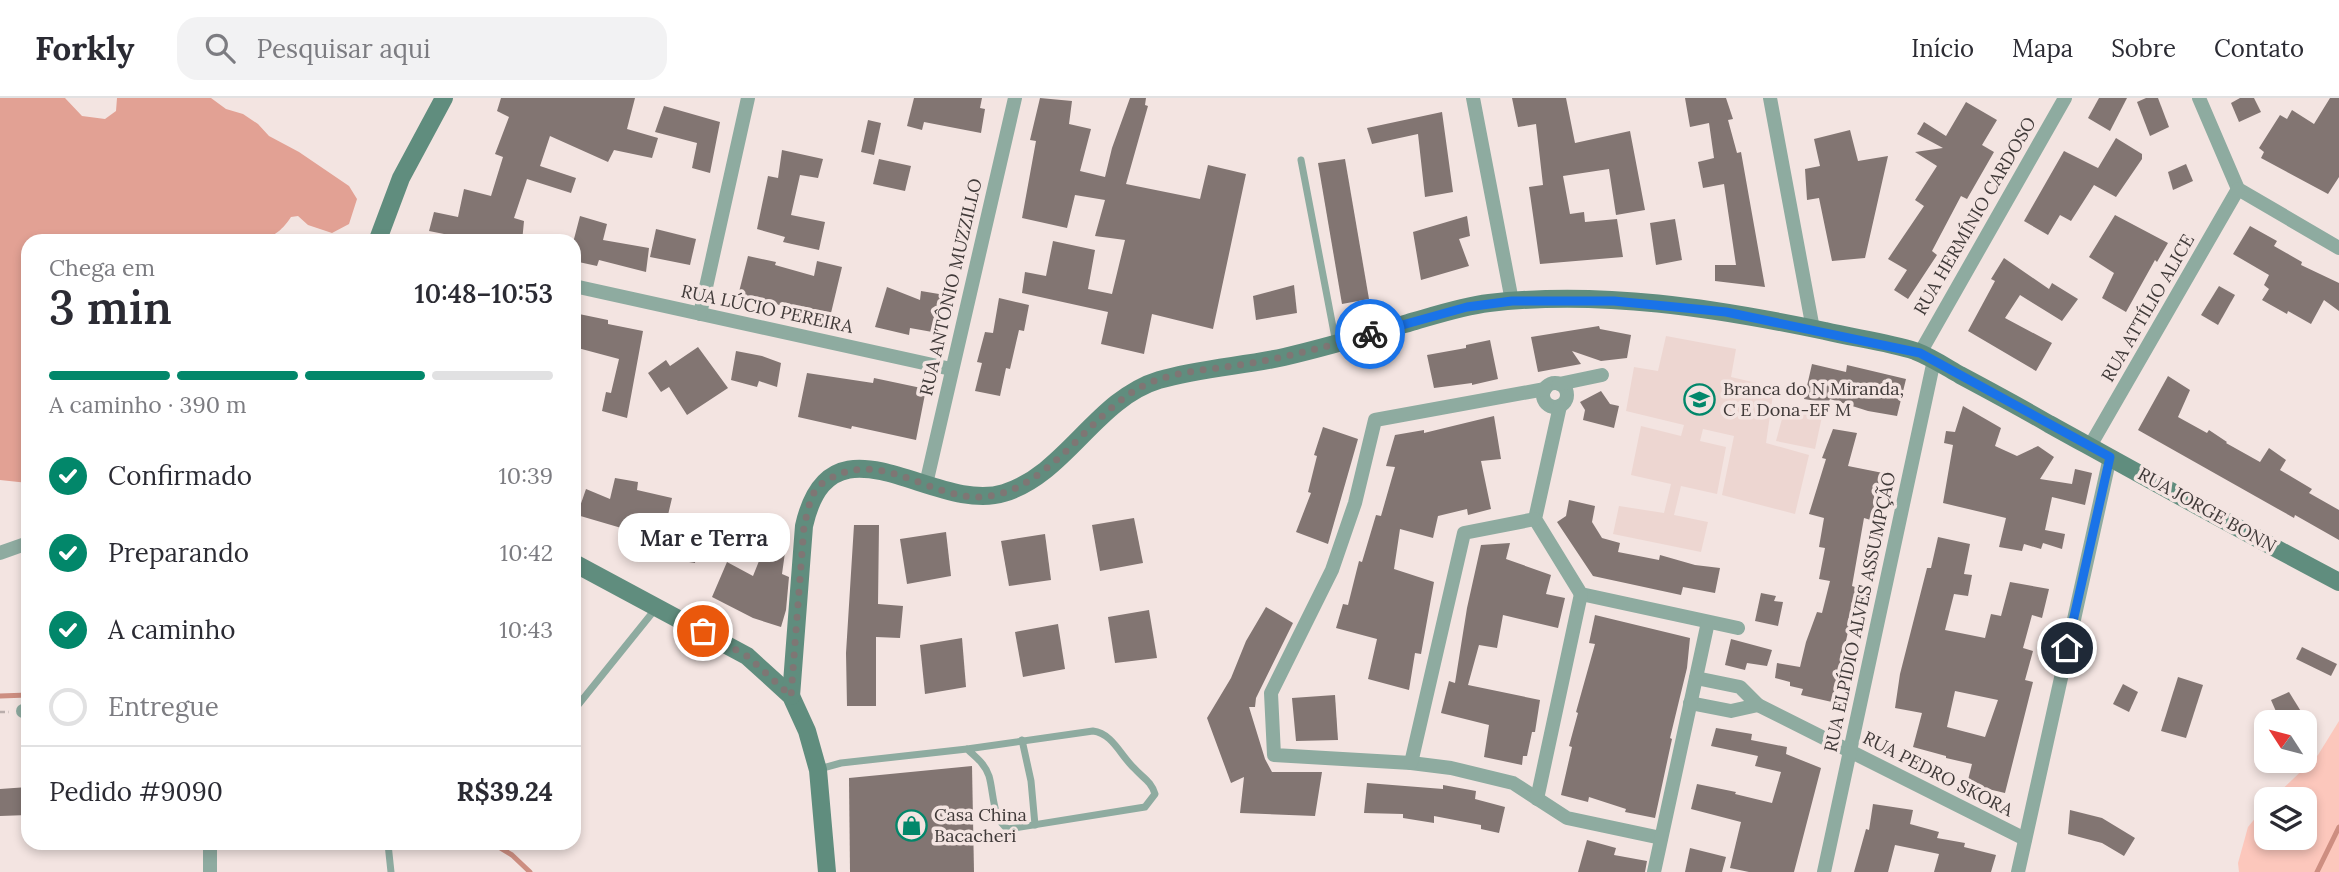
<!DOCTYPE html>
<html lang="pt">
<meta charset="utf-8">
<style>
body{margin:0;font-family:Lora,serif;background:#f2f2f3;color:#2b2b33;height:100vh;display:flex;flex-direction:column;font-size:26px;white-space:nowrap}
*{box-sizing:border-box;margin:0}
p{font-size:23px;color:#7c7c81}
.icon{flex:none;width:38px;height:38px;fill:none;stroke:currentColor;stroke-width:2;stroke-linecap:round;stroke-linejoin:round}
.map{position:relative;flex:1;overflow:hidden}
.details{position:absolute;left:21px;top:136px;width:560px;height:616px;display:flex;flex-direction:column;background:#fff;border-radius:21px;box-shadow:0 4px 10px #0003}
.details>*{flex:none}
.needle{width:46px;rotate:306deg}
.buttons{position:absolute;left:2254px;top:612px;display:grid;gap:14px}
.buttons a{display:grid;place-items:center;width:63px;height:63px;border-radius:14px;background:#fff;box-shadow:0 4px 10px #0003;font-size:35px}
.pin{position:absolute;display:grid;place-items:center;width:60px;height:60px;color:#fff;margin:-30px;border:4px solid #fff;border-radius:50%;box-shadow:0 2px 7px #0007}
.courier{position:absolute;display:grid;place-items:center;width:70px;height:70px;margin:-35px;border:5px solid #1a73e8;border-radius:50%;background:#fff;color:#222;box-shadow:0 2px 9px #0007}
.bubble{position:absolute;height:49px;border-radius:21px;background:#fff;box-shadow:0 4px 10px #0003;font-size:23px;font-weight:600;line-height:49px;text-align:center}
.summary em{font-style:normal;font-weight:600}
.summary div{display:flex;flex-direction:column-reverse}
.summary{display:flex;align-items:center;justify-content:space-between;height:119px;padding:0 28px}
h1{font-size:46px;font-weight:600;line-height:52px}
.bar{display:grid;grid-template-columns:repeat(4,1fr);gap:10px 7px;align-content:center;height:84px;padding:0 28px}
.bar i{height:9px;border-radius:5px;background:#e1e1e2}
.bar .current{background:#02876a}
.bar p{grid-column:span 4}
.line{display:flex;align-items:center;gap:18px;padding:0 28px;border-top:2px solid #e1e1e2}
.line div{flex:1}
ol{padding:0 28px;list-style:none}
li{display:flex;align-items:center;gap:21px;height:77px}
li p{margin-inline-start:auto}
li .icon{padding:7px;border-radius:50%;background:#02876a;color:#fff;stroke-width:4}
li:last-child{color:#7c7c81}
li i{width:38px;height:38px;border:4px solid #e1e1e2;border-radius:50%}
header{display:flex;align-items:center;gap:42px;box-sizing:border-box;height:98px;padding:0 35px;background:#fff;border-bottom:2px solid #e1e1e2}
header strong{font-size:33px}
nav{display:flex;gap:38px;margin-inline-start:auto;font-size:24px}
.search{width:490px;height:63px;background:#f2f2f3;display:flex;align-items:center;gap:18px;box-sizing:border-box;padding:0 24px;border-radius:21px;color:#7c7c81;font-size:26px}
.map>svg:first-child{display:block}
</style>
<header>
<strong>Forkly</strong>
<div class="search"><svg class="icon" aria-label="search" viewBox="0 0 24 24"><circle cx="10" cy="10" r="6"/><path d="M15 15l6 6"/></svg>Pesquisar aqui</div>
<nav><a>Início</a><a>Mapa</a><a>Sobre</a><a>Contato</a></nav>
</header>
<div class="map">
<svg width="2339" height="774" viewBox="0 0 2339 774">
<rect width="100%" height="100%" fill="#f3e4e1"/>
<g fill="#edd6d1">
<polygon points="1666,238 1736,251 1731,279 1774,289 1766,345 1809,357 1795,416 1722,397 1734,338 1703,331 1700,343 1726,349 1717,396 1681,388 1674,417 1708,424 1701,454 1613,436 1619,408 1664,415 1671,386 1631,377 1641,328 1681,338 1684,327 1626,313 1634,269 1658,273"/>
<polygon points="1786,306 1823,314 1815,351 1776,343"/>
</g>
<polygon fill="#fcc7bc" points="2339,623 2339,774 2239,774 2238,765 2248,729 2266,707 2266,740 2305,740 2305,702 2271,702 2318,657"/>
<path fill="#e2a194" d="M0,0H65L82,18L105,21L116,13L117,0H211L226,11L243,16L258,26L269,38L299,54L349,88L357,101L349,126L332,135L308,127L298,118L291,119C281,134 272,140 255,143L28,144V385L0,382Z"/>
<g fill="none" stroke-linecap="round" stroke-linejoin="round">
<g stroke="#cd8e81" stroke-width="5">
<polyline points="0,598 28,597"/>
<polyline points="494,746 512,757 530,774"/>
<polyline points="2317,774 2339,729"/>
</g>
</g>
<g fill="#827572" fill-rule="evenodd">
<polygon points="501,0 635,0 627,31 658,40 652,60 614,52 608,64 550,38 540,68 576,80 571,95 527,81 514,120 524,123 522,144 509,144 480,137 479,143 429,133 434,114 458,119 464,91 491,98 503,59 495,56 509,19 497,13"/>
<polygon points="914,0 982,0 980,10 985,11 981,35 924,24 922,32 907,28"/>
<polygon points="1040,0 1072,3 1069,26 1091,31 1080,73 1105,79 1112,50 1130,0 1146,0 1145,7 1148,8 1126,86 1200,101 1208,67 1246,76 1213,231 1152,216 1144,256 1101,246 1108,214 1022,195 1025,174 1046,178 1053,143 1095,152 1088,191 1112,196 1125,142 1095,138 1105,102 1075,97 1067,130 1022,120 1036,43 1030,42"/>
<polygon points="1512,0 1566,0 1575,45 1630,33 1645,112 1616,117 1609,71 1563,78 1570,116 1584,114 1585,124 1617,121 1623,159 1540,166 1529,89 1543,87 1536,26 1518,29"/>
<polygon points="1685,0 1726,0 1733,21 1728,22 1737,55 1741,54 1765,189 1715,183 1715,167 1736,167 1724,86 1703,90 1698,64 1714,60 1709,25 1690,29"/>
<polygon points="2099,0 2127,0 2110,33 2088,20"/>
<polygon points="2146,0 2158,0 2169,29 2150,38 2137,4"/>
<polygon points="2240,0 2254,0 2261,14 2239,24 2231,5"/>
<polygon points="2330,0 2339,0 2339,79 2328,96 2261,60 2264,54 2259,50 2280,17 2287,21 2292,12 2314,26"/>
<polygon points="1966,4 1997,22 1982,47 1994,54 1967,101 1961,98 1932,153 1937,157 1908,201 1894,192 1907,172 1888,161 1924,108 1915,102 1937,68 1915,54 1943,50 1917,36 1924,24 1946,38"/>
<polygon points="664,8 720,24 710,75 692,70 697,45 655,34"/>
<polygon points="1442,14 1453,94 1425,99 1418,36 1372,46 1367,30"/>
<polygon points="868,22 881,25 874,57 861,54"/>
<polygon points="1850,32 1858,63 1888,58 1865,160 1832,163 1819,100 1807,102 1805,71 1820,68 1814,41"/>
<polygon points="2116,40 2142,56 2142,61 2116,99 2094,87 2071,123 2060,117 2048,137 2024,123 2064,53 2098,70"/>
<polygon points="782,52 823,61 818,80 800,77 791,117 825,124 819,152 783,144 785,139 757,131 768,78 778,80"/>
<polygon points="879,61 911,68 905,93 873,86"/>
<polygon points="1345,61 1369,201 1342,206 1318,65"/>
<polygon points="2186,66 2193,83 2173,92 2168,74"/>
<polygon points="2115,117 2168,145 2157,164 2155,162 2126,214 2102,200 2114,175 2089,159"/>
<polygon points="580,118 607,126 603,142 649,150 646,174 599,162 597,168 574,163 574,141"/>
<polygon points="1467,118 1470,138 1459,141 1469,168 1421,182 1413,134"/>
<polygon points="1675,121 1682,162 1656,167 1650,125"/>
<polygon points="2250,128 2277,143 2274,148 2302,164 2301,167 2339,185 2339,213 2324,202 2311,226 2288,213 2287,216 2262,202 2269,191 2264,187 2269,177 2233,156"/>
<polygon points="656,131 696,141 690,167 650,159"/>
<polygon points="748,158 776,164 775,167 814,178 817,163 842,169 831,215 803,209 803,212 738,198"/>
<polygon points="2004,160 2049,191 2052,185 2078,201 2062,223 2020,197 2005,220 2052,245 2036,273 1968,233 1995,183 1991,181"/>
<polygon points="1294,187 1297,215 1256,222 1253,198"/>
<polygon points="2219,188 2235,197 2218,227 2201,217"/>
<polygon points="887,189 920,202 921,193 945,197 938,235 910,230 909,237 875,229"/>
<polygon points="999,200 1029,207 1024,233 1019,232 1010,271 1006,270 1000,298 975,293 982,265 977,264 985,234 993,235"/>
<polygon points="579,216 608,222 608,226 643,233 627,320 602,313 606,294 611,295 619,261 574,249 574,234"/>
<polygon points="1599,228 1600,231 1631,237 1627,260 1601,263 1572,253 1581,266 1538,274 1531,239"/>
<polygon points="1490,242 1498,281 1472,287 1472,285 1434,290 1427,257 1466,250 1466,247"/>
<polygon points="698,249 728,290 687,317 669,289 661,294 648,275 666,262 670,268"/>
<polygon points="736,253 762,258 781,265 777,289 759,283 757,289 731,282"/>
<polygon points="1812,266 1846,274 1847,267 1906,281 1897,318 1868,313 1830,301 1828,305 1804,301"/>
<polygon points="807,275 873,285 874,280 926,291 916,342 852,328 851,331 798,319"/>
<polygon points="2168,278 2190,292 2178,319 2207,335 2209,332 2227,344 2226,345 2260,364 2269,350 2286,362 2280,372 2312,391 2309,395 2339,412 2339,442 2295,417 2294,420 2138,332"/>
<polygon points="1601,293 1610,306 1619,308 1614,330 1583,322 1585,312 1580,304"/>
<polygon points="1963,308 2001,330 1995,348 2017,358 2038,348 2054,359 2040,381 2072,386 2075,371 2092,375 2085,407 2052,399 2045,432 2065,436 2062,451 2043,445 2041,451 2024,446 2022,453 1999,449 2006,420 1943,405 1953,347 1944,345 1946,333 1955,334"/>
<polygon points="1494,318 1501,361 1481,363 1491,411 1468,417 1467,411 1438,418 1433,440 1400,431 1394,471 1434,484 1421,556 1415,555 1409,592 1368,581 1377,541 1336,530 1343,506 1348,507 1359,463 1362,464 1376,417 1381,418 1395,369 1386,368 1395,337 1424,332 1424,335"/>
<polygon points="1323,329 1358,341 1328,446 1296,434 1311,395 1308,394 1317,358 1314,357"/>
<polygon points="1833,331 1857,335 1848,368 1883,375 1874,407 1877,408 1874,423 1864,420 1852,488 1858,490 1832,604 1801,597 1803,591 1790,588 1790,584 1775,580 1777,565 1800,569 1806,544 1817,514 1822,515 1830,483 1819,481 1825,450 1819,449 1824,420 1809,416 1826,361 1822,360"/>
<polygon points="615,380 638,384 637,392 672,400 668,417 699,422 699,426 731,435 724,461 696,456 695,465 671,461 632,445 635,434 577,417 586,391 610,401"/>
<polygon points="1569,402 1595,408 1592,424 1602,440 1620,445 1618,454 1659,462 1660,457 1695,467 1720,470 1715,495 1683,489 1681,497 1593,478 1557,424 1566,418"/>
<polygon points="1134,420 1143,465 1100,473 1092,427"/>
<polygon points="854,427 879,427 878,506 903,508 900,540 876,539 876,608 847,608 846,555"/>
<polygon points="771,433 788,433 782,476 789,479 786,512 781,529 753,520 712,499 727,464 753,478"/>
<polygon points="946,434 951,478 907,486 900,441"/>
<polygon points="1045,436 1051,482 1009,488 1001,443"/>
<path d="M1938,439L1970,446L1964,476L1972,477L1968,498L1954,496L1945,532L1985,540L1991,516L2001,518L2010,484L2049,491L2042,520L2032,517L2023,550L2033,553L2025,582L2033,584L2005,695L1967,686L1972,666L1946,660V658L1913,649L1922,615L1895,610L1900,576L1927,470H1931ZM1955,593L1998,602L1985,639L1947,629Z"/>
<polygon points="1510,445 1506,461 1551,477 1546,496 1565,500 1558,530 1503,517 1497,550 1479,547 1468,587 1540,602 1535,634 1532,634 1527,658 1523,658 1522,667 1484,659 1489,627 1441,615 1449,583 1455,585 1467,510 1481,447"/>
<polygon points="1761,495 1776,498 1774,503 1783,504 1778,528 1755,523"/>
<polygon points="1266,509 1293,525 1256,600 1255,609 1249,609 1265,661 1272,674 1322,674 1315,718 1240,715 1244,679 1231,685 1207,620 1231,580 1246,543"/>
<polygon points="1149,512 1157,560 1115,565 1108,519"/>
<polygon points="1595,517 1690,540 1687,570 1670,640 1672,641 1655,720 1625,714 1626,711 1589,699 1588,704 1561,697 1572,649 1569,648 1578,615 1576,614 1595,546 1589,545"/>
<polygon points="1058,526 1065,571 1023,579 1015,534"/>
<polygon points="962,540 966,589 925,596 920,547"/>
<polygon points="1731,541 1772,552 1767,568 1747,565 1745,572 1725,567"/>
<polygon points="2302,549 2337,566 2331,578 2296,561"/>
<polygon points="2178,579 2203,587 2186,640 2161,633"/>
<polygon points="2123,586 2138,594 2129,614 2113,606"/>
<polygon points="2289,594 2302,615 2287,625 2281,625 2271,602"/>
<polygon points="1335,597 1338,642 1296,643 1292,600"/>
<polygon points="1716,630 1752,636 1751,642 1787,649 1786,656 1821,670 1794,774 1749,774 1730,770 1741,724 1691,711 1697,686 1736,694 1735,696 1772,705 1781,674 1755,668 1758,658 1711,648"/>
<polygon points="972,668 974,774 850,774 849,680"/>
<polygon points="1367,685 1443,691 1443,687 1476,693 1475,701 1505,709 1499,735 1481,731 1481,727 1434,718 1434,725 1403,720 1403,716 1364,715"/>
<polygon points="28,689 28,717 0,718 0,691"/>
<polygon points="1873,706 1913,712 1910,726 1939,734 1937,740 1965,745 1964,749 1996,757 1991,774 1934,774 1939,756 1895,747 1888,774 1854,774 1866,731 1869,732"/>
<polygon points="2070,712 2102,720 2135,740 2124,758 2102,745 2068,736"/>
<polygon points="1587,742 1616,750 1614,757 1647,763 1645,774 1578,774"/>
<polygon points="1690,750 1726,759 1722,774 1685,774"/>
</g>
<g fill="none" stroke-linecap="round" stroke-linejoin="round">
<polyline stroke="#baaeac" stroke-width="2.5" stroke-dasharray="5 3.5" stroke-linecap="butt" points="0,614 9,614"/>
<g stroke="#8eaba0" stroke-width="7">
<polyline points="1301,62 1336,245"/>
<polyline points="574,612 657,509"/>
<polyline points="1022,642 1031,683 1035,727"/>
<path d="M819,671L841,665L967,651L1093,633C1112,635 1121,658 1134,670C1143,680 1151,683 1155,696L1145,709L1008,731C992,721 994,695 989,678C985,666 976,659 967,651"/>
<polyline points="388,746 391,774"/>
</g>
<g stroke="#8eaba0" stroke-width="14">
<polyline points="1473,0 1512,203"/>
<polyline points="1770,0 1813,231"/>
<polyline points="2199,0 2238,91 2339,150"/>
<polyline points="574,188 951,271"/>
<polyline points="700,216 748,0"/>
<polyline points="1920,255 2065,0"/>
<circle cx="1555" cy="297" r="12"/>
<polyline points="1559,286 1602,277"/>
<polyline points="1545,291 1375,322 1355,405 1332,472 1271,595 1274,657 1411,665 1451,670 1513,685 1567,720 1661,740"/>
<polyline points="1560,308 1535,421 1581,496 1738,530"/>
<polyline points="2090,348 2238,91"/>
<polyline points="926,386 1015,0"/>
<polyline points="0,455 28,445"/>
<polyline points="1696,580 1740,589 1758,607 2025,741"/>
<polyline points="1690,605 1731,613 1758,607"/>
<polyline points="23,613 28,613"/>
<polyline points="1411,665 1464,435 1535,421"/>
<polyline points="1537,701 1581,496"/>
<polyline points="210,746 210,774"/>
<polyline points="1654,774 1708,524"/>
<polyline points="1824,774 1934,262"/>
<polyline points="2018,774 2110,359"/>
</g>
<g stroke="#608d7e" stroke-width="18">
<polyline points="377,144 401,80 444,0"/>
<polyline points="574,465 747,558 791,598 807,633 818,672 827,774"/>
<path d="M791,598L804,428C831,308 934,417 1004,395C1066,376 1096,301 1159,282C1200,270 1243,268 1284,259C1328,249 1371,236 1415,223C1439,216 1464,208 1489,205C1601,192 1715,210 1825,233C1854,240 1887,244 1915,253C1931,259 1946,269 1960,277C1990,293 2020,309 2049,326C2145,379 2242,433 2339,484"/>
</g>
</g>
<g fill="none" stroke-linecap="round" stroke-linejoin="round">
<path stroke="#7f7674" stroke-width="7" stroke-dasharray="0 12.6" d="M703,533L747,558L791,598L804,428C807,417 809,403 815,393C819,387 825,383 831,380C885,350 936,407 990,398C1048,389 1086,323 1134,293C1168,271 1218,272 1257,264C1295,257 1333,247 1370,236"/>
<polyline stroke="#1a73e8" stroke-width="9" points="1370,236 1467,209 1512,203 1614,203 1726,214 1920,255 2110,359 2067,550"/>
</g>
<defs>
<symbol id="school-ring" viewBox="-11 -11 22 22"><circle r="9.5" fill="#f3e4e1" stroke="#02876a" stroke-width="1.5"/><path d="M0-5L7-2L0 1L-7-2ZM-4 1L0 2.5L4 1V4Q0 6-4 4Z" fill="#02876a"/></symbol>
<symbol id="shop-ring" viewBox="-11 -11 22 22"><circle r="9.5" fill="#f3e4e1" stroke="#02876a" stroke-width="1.5"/><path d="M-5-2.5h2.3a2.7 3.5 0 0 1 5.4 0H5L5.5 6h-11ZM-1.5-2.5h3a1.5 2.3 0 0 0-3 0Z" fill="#02876a"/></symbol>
</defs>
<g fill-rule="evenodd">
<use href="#school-ring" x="1682" y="284" width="35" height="35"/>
<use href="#shop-ring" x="894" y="710" width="35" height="35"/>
</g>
<g text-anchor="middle" stroke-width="7" stroke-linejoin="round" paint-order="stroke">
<g font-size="18" fill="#403a39" stroke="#f3e4e1">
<text transform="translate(1975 118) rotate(-60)" y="6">RUA HERMÍNIO CARDOSO</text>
<text transform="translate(951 189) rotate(-77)" y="6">RUA ANTÔNIO MUZZILLO</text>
<text transform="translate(2148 210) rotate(-60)" y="6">RUA ATTÍLIO ALICE</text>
<text transform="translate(767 211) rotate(12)" y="6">RUA LÚCIO PEREIRA</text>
<text transform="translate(2207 412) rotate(29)" y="6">RUA JORGE BONN</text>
<text transform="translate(1860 514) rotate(-78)" y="6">RUA ELPÍDIO ALVES ASSUMPÇÃO</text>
<text transform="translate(1938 676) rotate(27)" y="6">RUA PEDRO SKORA</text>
</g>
<g font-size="18" fill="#403a39" stroke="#f3e4e1" text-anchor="start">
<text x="1723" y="297">Branca do N Miranda,<tspan x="1723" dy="21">C E Dona-EF M</tspan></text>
<text x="934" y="723">Casa China<tspan x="934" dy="21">Bacacheri</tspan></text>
</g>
</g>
</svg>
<div class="buttons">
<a><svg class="needle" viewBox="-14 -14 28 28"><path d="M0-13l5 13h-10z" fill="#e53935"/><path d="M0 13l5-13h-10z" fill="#7c7c81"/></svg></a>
<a><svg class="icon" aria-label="layers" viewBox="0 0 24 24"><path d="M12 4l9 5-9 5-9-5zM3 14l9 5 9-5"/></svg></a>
</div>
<div class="pin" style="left:703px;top:533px;background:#ea580c"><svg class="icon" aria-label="bag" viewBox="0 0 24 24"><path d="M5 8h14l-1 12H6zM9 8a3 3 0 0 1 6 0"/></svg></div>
<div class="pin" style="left:2067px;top:550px;background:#1f2937"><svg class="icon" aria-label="home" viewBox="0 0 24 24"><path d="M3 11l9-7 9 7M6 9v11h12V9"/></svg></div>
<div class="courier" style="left:1370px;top:236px"><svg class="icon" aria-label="bike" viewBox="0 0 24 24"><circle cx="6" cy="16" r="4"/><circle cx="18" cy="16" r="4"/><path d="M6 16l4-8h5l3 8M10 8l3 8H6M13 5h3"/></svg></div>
<div class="bubble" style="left:618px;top:415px;width:172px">Mar e Terra</div>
<section class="details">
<div class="summary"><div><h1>3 min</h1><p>Chega em</p></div><em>10:48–10:53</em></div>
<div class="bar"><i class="current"></i><i class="current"></i><i class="current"></i><i></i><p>A caminho · 390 m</p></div>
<ol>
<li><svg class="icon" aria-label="check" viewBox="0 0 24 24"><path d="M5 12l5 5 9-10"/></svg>Confirmado<p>10:39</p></li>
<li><svg class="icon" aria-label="check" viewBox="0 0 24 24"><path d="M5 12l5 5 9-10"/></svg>Preparando<p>10:42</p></li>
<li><svg class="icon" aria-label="check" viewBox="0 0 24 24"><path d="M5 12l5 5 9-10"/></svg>A caminho<p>10:43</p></li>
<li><i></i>Entregue</li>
</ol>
<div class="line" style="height:91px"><div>Pedido #9090</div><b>R$39.24</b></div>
</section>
</div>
